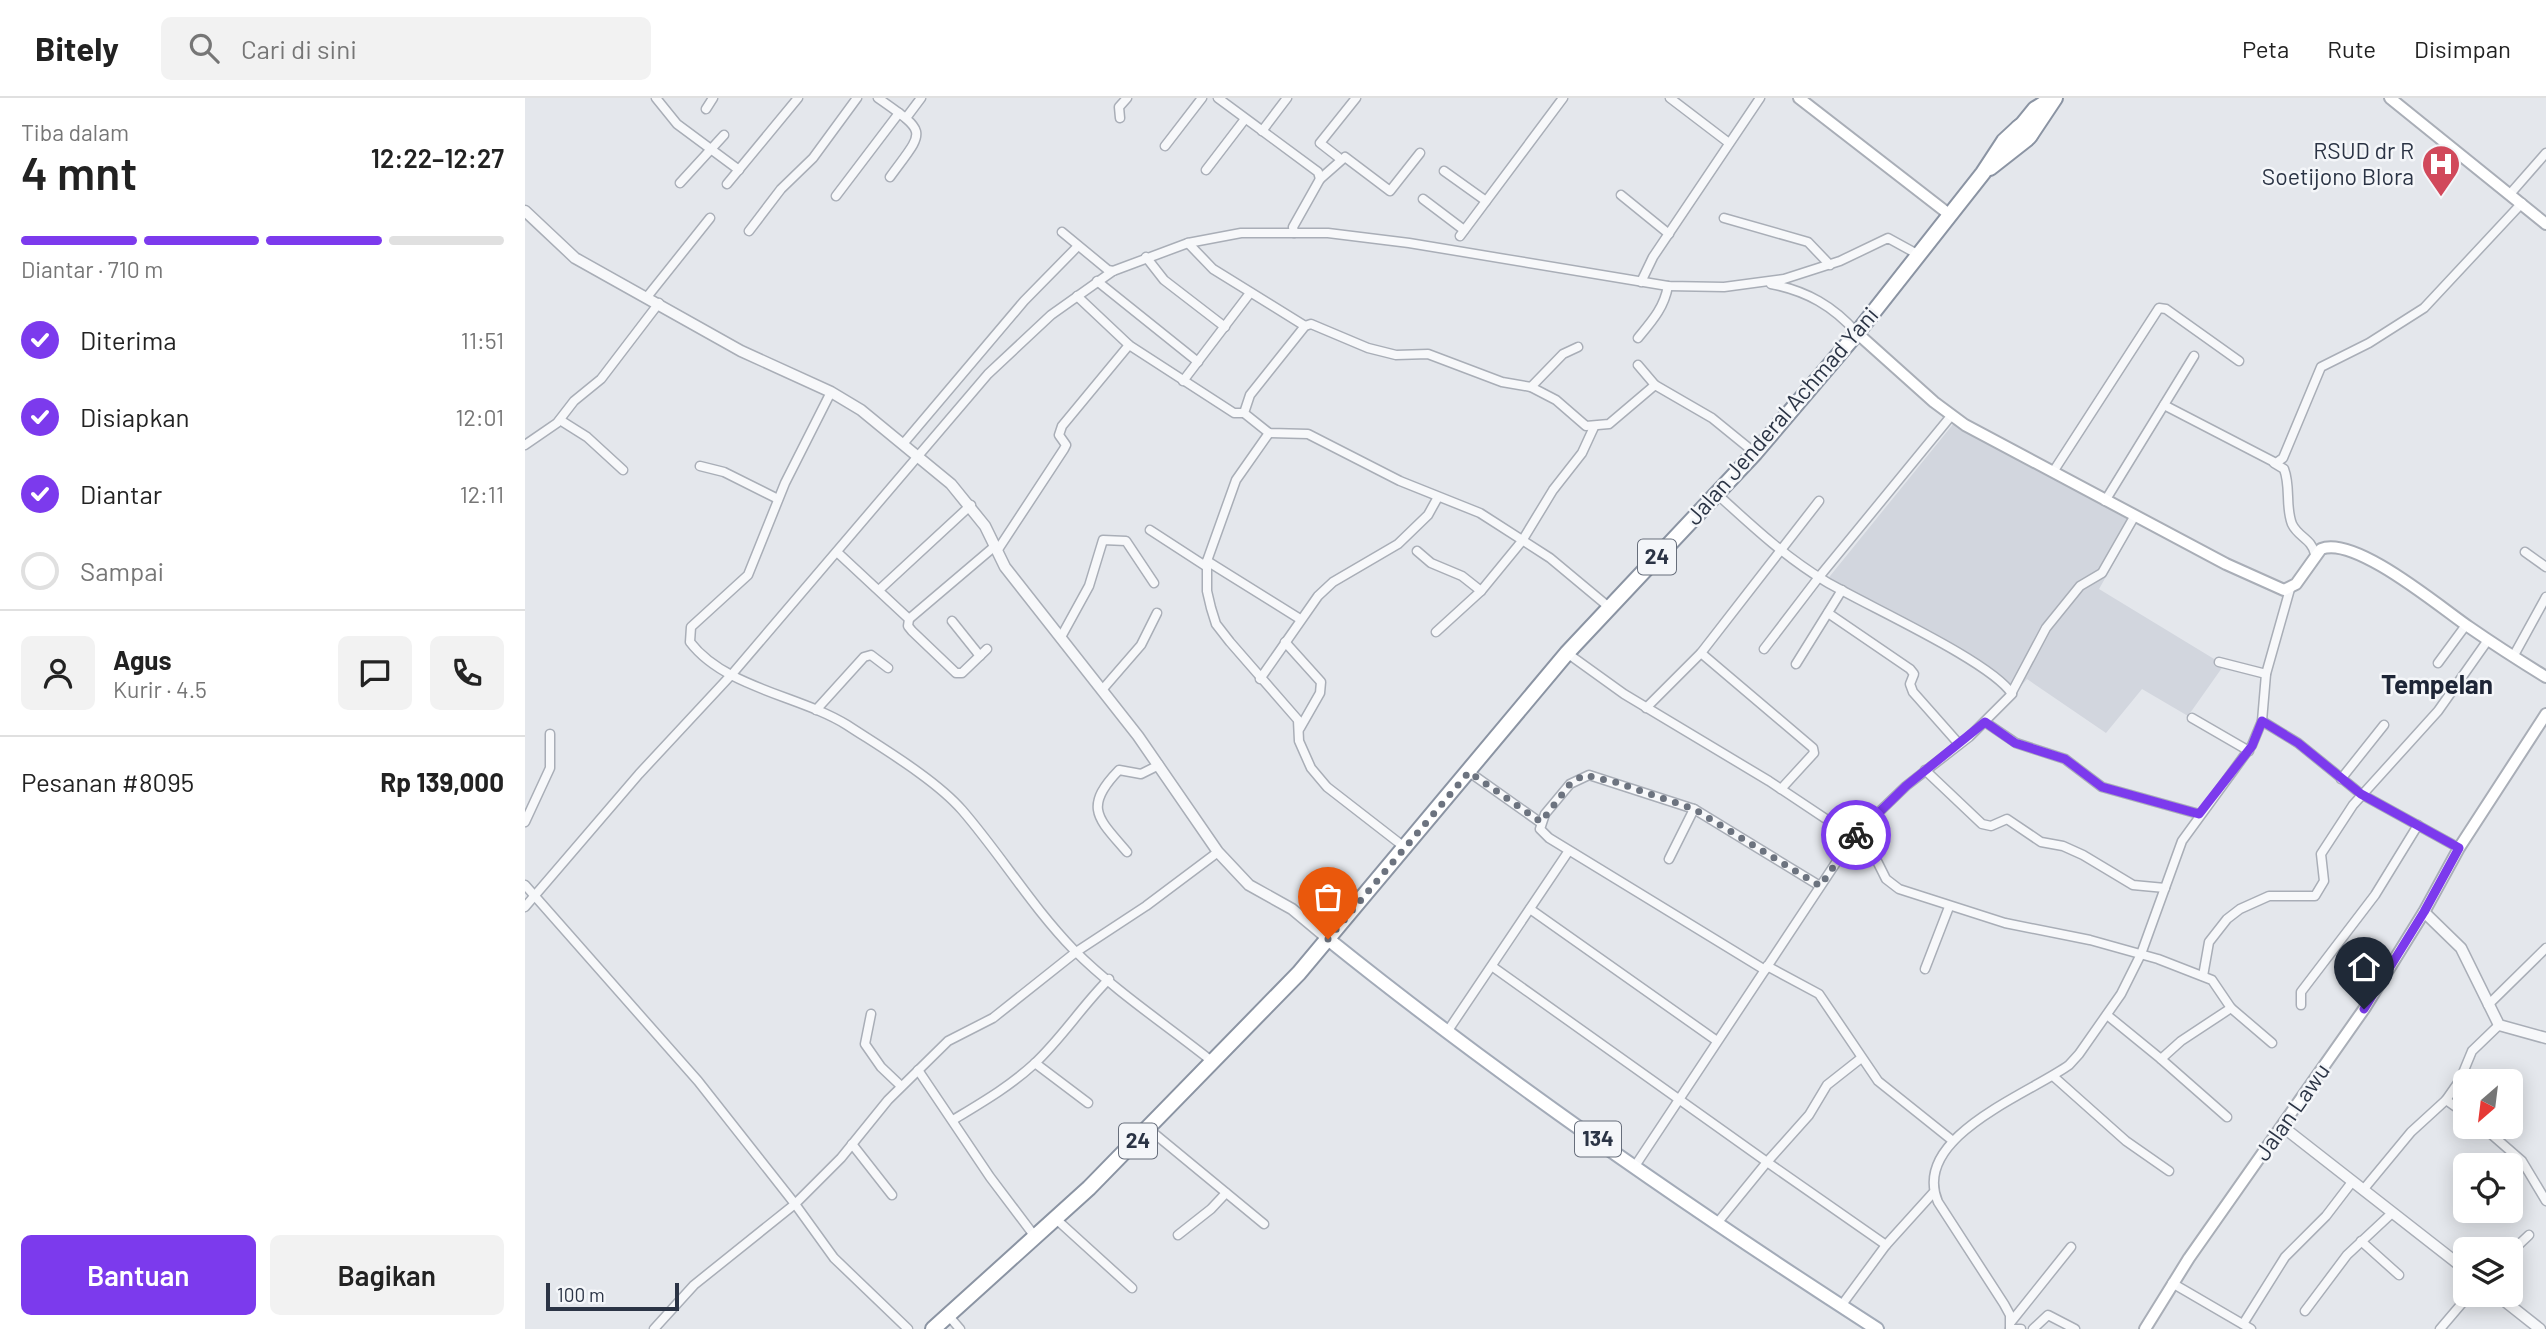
<!DOCTYPE html>
<html lang="id">
<meta charset="utf-8">
<style>
body{margin:0;font-family:Barlow,sans-serif;background:#f2f2f2;color:#222;height:100vh;display:flex;flex-direction:column;font-size:26px;white-space:nowrap}
*{box-sizing:border-box;margin:0}
p{font-size:23px;color:#767676}
.icon{flex:none;width:38px;height:38px;fill:none;stroke:currentColor;stroke-width:2;stroke-linecap:round;stroke-linejoin:round}
.map{position:relative;flex:1;overflow:hidden}
.drawer{display:flex;flex-direction:column;background:#fff;width:525px}
.drawer>*{flex:none}
.needle{width:46px;rotate:208deg}
.buttons{position:absolute;left:1928px;top:971px;display:grid;gap:14px}
.buttons a{display:grid;place-items:center;width:70px;height:70px;border-radius:10px;background:#fff;box-shadow:0 4px 18px #0003;font-size:35px}
.scale{position:absolute;left:21px;bottom:18px;width:133px;box-sizing:border-box;padding-left:7px;border:4px solid #2b3445;border-top:0;font-size:19px;line-height:24px;white-space:nowrap;color:#2b3445;-webkit-text-stroke:5px #f4f6f9;paint-order:stroke}
.pin{position:absolute;display:grid;place-items:center;width:60px;height:60px;color:#fff;margin:-72px -30px;border-radius:50% 50% 50% 0;rotate:-45deg;box-shadow:0 0 7px #0007}
.pin .icon{rotate:45deg}
.courier{position:absolute;display:grid;place-items:center;width:70px;height:70px;margin:-35px;border:5px solid #7c3aed;border-radius:50%;background:#fff;color:#222;box-shadow:0 2px 9px #0007}
.headline em{font-style:normal;font-weight:600}
.headline div{display:flex;flex-direction:column-reverse}
.headline{display:flex;align-items:center;justify-content:space-between;height:119px;padding:0 21px}
h1{font-size:46px;font-weight:600;line-height:52px}
.bar{display:grid;grid-template-columns:repeat(4,1fr);gap:10px 7px;align-content:center;height:84px;padding:0 21px}
.bar i{height:9px;border-radius:5px;background:#e0e0e0}
.bar .active{background:#7c3aed}
.bar p{grid-column:span 4}
.line{display:flex;align-items:center;gap:18px;padding:0 21px;border-top:2px solid #e0e0e0}
.line div{flex:1}
.round{display:grid;place-items:center;flex:none;width:74px;height:74px;border-radius:10px;background:#f2f2f2}
ol{padding:0 21px;list-style:none}
li{display:flex;align-items:center;gap:21px;height:77px}
li p{margin-inline-start:auto}
li .icon{padding:7px;border-radius:50%;background:#7c3aed;color:#fff;stroke-width:4}
li:last-child{color:#767676}
li i{width:38px;height:38px;border:4px solid #e0e0e0;border-radius:50%}
.primary-button{display:flex;gap:14px;margin-top:auto;padding:14px 21px}
.primary-button a{flex:1;height:80px;border-radius:10px;background:#7c3aed;color:#fff;font-size:28px;font-weight:600;line-height:80px;text-align:center}
.primary-button a+a{background:#f2f2f2;color:#222}
header{display:flex;align-items:center;gap:42px;box-sizing:border-box;height:98px;padding:0 35px;background:#fff;border-bottom:2px solid #e0e0e0}
header strong{font-size:33px}
nav{display:flex;gap:38px;margin-inline-start:auto;font-size:24px}
.search{width:490px;height:63px;background:#f2f2f2;display:flex;align-items:center;gap:18px;box-sizing:border-box;padding:0 24px;border-radius:10px;color:#767676;font-size:26px}
main{display:flex;flex:1;min-height:0}
.map>svg:first-child{display:block}
</style>
<header>
<strong>Bitely</strong>
<div class="search"><svg class="icon" aria-label="search" viewBox="0 0 24 24"><circle cx="10" cy="10" r="6"/><path d="M15 15l6 6"/></svg>Cari di sini</div>
<nav><a>Peta</a><a>Rute</a><a>Disimpan</a></nav>
</header>
<main>
<section class="drawer">
<div class="headline"><div><h1>4 mnt</h1><p>Tiba dalam</p></div><em>12:22–12:27</em></div>
<div class="bar"><i class="active"></i><i class="active"></i><i class="active"></i><i></i><p>Diantar · 710 m</p></div>
<ol>
<li><svg class="icon" aria-label="check" viewBox="0 0 24 24"><path d="M5 12l5 5 9-10"/></svg>Diterima<p>11:51</p></li>
<li><svg class="icon" aria-label="check" viewBox="0 0 24 24"><path d="M5 12l5 5 9-10"/></svg>Disiapkan<p>12:01</p></li>
<li><svg class="icon" aria-label="check" viewBox="0 0 24 24"><path d="M5 12l5 5 9-10"/></svg>Diantar<p>12:11</p></li>
<li><i></i>Sampai</li>
</ol>
<div class="line" style="height:126px"><a class="round"><svg class="icon" aria-label="person" viewBox="0 0 24 24"><circle cx="12" cy="8" r="4"/><path d="M4 21q1-7 8-7t8 7"/></svg></a><div><b>Agus</b><p>Kurir · 4.5</p></div><a class="round"><svg class="icon" aria-label="chat" viewBox="0 0 24 24"><path d="M4 5h16v11H9l-5 4z"/></svg></a><a class="round"><svg class="icon" aria-label="phone" viewBox="0 0 24 24"><path d="M5 4h4l2 5-3 2q2 4 5 5l2-3 5 2v4C11 20 4 13 5 4z"/></svg></a></div>
<div class="line" style="height:91px"><div>Pesanan #8095</div><b>Rp 139,000</b></div>
<div class="primary-button"><a>Bantuan</a><a>Bagikan</a></div>
</section>
<div class="map">
<svg width="2021" height="1231" viewBox="0 0 2021 1231">
<rect width="100%" height="100%" fill="#e4e7ec"/>
<polygon fill="#d2d6de" points="1429,325 1611,426 1574,491 1699,567 1663,618 1617,591 1581,635 1502,581 1491,594 1446,559 1301,483"/>
<g fill="none" stroke-linecap="round" stroke-linejoin="round">
<defs>
<g id="minor">
<polyline points="131,0 152,26 214,72"/>
<path d="M353,0C404,36 400,31 365,79"/>
<polyline points="693,0 793,74 795,81 768,129 769,135"/>
<polyline points="1145,0 1204,45"/>
<polyline points="181,11 188,0"/>
<polyline points="381,20 396,0"/>
<polyline points="595,20 594,9 602,0"/>
<polyline points="737,33 762,0"/>
<polyline points="640,48 677,0"/>
<polyline points="813,59 795,45 831,0"/>
<polyline points="681,72 720,21"/>
<polyline points="919,73 961,103"/>
<polyline points="795,81 820,59 865,93 895,55"/>
<polyline points="155,85 199,37"/>
<polyline points="202,86 273,0"/>
<polyline points="1985,96 2021,55"/>
<polyline points="1096,97 1144,136"/>
<polyline points="311,98 374,15"/>
<polyline points="898,101 939,132"/>
<polyline points="1199,120 1283,144 1305,167"/>
<polyline points="224,133 256,91 288,60 332,0"/>
<polyline points="537,134 583,172 588,173"/>
<polyline points="935,138 1038,0"/>
<polyline points="663,145 688,171 780,228"/>
<polyline points="621,159 639,182 700,229"/>
<polyline points="572,183 673,264"/>
<polyline points="1116,184 1128,159 1235,0"/>
<path d="M1246,186C1282,193 1308,208 1332,235"/>
<polyline points="552,198 604,247 709,315 719,315"/>
<polyline points="122,199 185,120"/>
<path d="M1113,240C1127,223 1139,210 1143,188"/>
<polyline points="1113,267 1130,287"/>
<polyline points="658,283 725,195"/>
<polyline points="1006,289 1038,256 1053,249"/>
<path d="M306,294L260,385L223,477L166,529L165,544C200,590 276,598 322,627C357,650 410,681 437,712C476,757 507,809 549,852C591,894 643,928 689,965"/>
<polyline points="1639,307 1751,365 1758,360 1796,269 1844,245 1899,210 1997,105"/>
<polyline points="35,322 62,339 98,372"/>
<polyline points="744,335 711,382 682,463 682,493 686,510 691,526 705,544 773,622 774,643 786,670 802,689 878,748"/>
<polyline points="378,346 499,203 553,148"/>
<polyline points="0,347 32,325 49,303 76,281 134,205"/>
<path d="M1749,365L1759,371C1766,389 1760,408 1767,426C1773,439 1787,441 1790,456"/>
<polyline points="175,368 199,374 253,401"/>
<polyline points="1528,374 1634,210 1641,211 1714,263"/>
<polyline points="1580,403 1669,258"/>
<polyline points="625,432 682,469"/>
<polyline points="472,453 539,351 541,347 534,337 537,328 604,247"/>
<polyline points="892,453 906,465 937,478 956,493"/>
<polyline points="312,454 384,521 383,528 387,533 431,575 437,575 462,551"/>
<polyline points="2000,454 2021,469"/>
<polyline points="682,463 775,521"/>
<polyline points="354,492 446,407"/>
<polyline points="1085,510 1025,460 955,415 875,383 783,336 744,335 719,315 725,297 780,228 786,226 843,250 871,257 903,256 977,284 1006,289 1031,302 1061,328 1084,326 1130,287 1187,320 1230,355"/>
<polyline points="1303,515 1385,571 1389,576 1385,586 1388,594 1434,646"/>
<polyline points="384,521 470,448"/>
<polyline points="427,523 455,558"/>
<polyline points="911,534 956,493 997,443 1028,392 1057,355 1069,329"/>
<polyline points="536,539 564,488 578,442 601,443 629,485"/>
<polyline points="760,544 796,584 795,595 775,630"/>
<polyline points="1239,551 1294,479 1426,318"/>
<polyline points="1042,555 1099,596 1244,683 1328,739 1348,755 1361,781 1374,791 1480,825 1565,842 1633,861 1687,882 1706,910 1656,943 1636,961 1582,917"/>
<polyline points="1176,555 1288,650 1289,655 1256,691"/>
<polyline points="1988,559 2021,499"/>
<polyline points="1694,564 1741,576"/>
<polyline points="1913,565 1941,527"/>
<polyline points="1271,566 1317,492"/>
<polyline points="735,581 793,498 808,484 873,446 903,417 913,399"/>
<polyline points="577,592 616,547 632,515"/>
<polyline points="1487,594 1521,530 1555,488 1577,475 1609,419"/>
<polyline points="1121,610 1176,555 1294,403"/>
<polyline points="291,612 339,559 346,557 363,570"/>
<polyline points="1667,620 1724,653"/>
<polyline points="1737,623 1773,645 1836,696 1934,750"/>
<polyline points="1460,624 1491,645 1540,661 1577,689 1674,716"/>
<polyline points="1400,672 1457,726 1466,728 1482,721 1516,744 1538,748 1558,757 1608,787 1640,790"/>
<polyline points="944,674 1016,725"/>
<polyline points="1816,681 1859,627"/>
<polyline points="0,724 25,670 25,636"/>
<path d="M602,754C574,721 557,710 594,672L616,676L634,667"/>
<polyline points="1144,761 1169,711"/>
<polyline points="0,787 173,983 270,1106 169,1187 129,1231"/>
<polyline points="0,809 114,676 208,575 463,276 526,217 588,173 663,145 716,135 803,135 884,145 1143,188 1199,189 1259,181 1315,163 1363,140 1394,157"/>
<polyline points="1005,811 1192,943"/>
<polyline points="1242,868 1294,896 1353,983 1428,1043"/>
<polyline points="968,869 1242,1064 1284,1017 1302,987 1335,961"/>
<polyline points="1400,871 1424,809"/>
<polyline points="1240,872 1024,740 1015,731 1020,716 1045,686 1064,677 1169,711 1295,788"/>
<polyline points="1678,878 1684,844 1702,821 1715,811 1744,798 1790,798 1799,783 1796,756 1828,707 1913,613 1963,542"/>
<polyline points="1776,907 1776,894 1850,797 1893,727"/>
<polyline points="1963,907 2021,850"/>
<polyline points="1706,910 1747,945"/>
<polyline points="346,916 340,946 356,969 376,988"/>
<polyline points="922,934 1043,754"/>
<polyline points="1636,961 1702,1019"/>
<polyline points="510,965 563,1005"/>
<polyline points="393,972 465,1079 511,1140"/>
<polyline points="1528,978 1601,1043 1644,1073"/>
<polyline points="1921,1002 1941,1016"/>
<path d="M428,1022C456,1005 484,989 509,966C536,941 557,908 584,881"/>
<polyline points="1958,1029 1997,1063 2021,1103"/>
<polyline points="625,1032 739,1126"/>
<polyline points="327,1046 367,1097"/>
<path d="M1110,1068L1328,739L1381,688L1444,639L1487,596C1466,563 1340,507 1300,483C1260,459 1226,427 1192,396"/>
<polyline points="1838,1092 1886,1034 1921,1002 1935,982 1947,953 1974,927"/>
<polyline points="531,1121 607,1190"/>
<polyline points="1193,1124 1242,1064 1361,1147"/>
<polyline points="653,1137 686,1111 701,1095"/>
<polyline points="1836,1143 1874,1177"/>
<polyline points="1986,1154 2004,1137"/>
<polyline points="1647,1185 1726,1231"/>
<polyline points="1316,1208 1361,1147 1408,1095"/>
<polyline points="1780,1213 1822,1157 1867,1115"/>
<polyline points="423,1217 435,1231"/>
<polyline points="1486,1224 1546,1149"/>
<polyline points="1718,1226 1760,1159 1801,1118 1827,1084"/>
<polyline points="383,1231 309,1160 270,1106 316,1060 363,1002 423,943 468,920 551,854 621,808 693,754"/>
<path d="M1485,1231V1217L1479,1206L1413,1104C1385,1039 1504,996 1544,967L1554,956L1596,896L1616,856L1657,743L1727,647L1737,623L1741,576L1765,491"/>
<polyline points="1485,1231 1496,1231"/>
<polyline points="1508,1231 1523,1217 1550,1231"/>
<polyline points="1915,1231 1944,1197"/>
</g>
<g id="tertiary">
<polyline points="0,113 50,160 216,253 306,294 336,312 426,386 460,428 480,469 613,638 693,754 724,787 767,811 803,841"/>
<polyline points="1899,814 1936,850 1974,927 2021,940"/>
<polyline points="1758,1029 1941,1172"/>
<polyline points="1972,1197 2015,1231"/>
</g>
<g id="secondary">
<polyline points="1274,0 1425,117"/>
<polyline points="1865,0 2021,126"/>
<path d="M1332,235L1409,304L1440,327L1701,466L1759,492L1771,486L1796,451C1830,437 1916,510 1944,529C1970,547 1995,563 2021,579"/>
<polyline points="1620,1231 1664,1160 1839,911 1899,814 1934,750 2021,616"/>
</g>
<path id="primary" d="M803,841C977,981 1164,1110 1352,1231"/>
<g id="trunk">
<circle cx="1499" cy="34" r="7"/>
<polyline points="1497,27 1510,11 1528,0"/>
<polyline points="1506,36 1530,0"/>
<polyline points="1465,70 1502,41"/>
<polyline points="408,1231 564,1090 774,875 1042,555 1230,355 1332,235 1458,75 1479,43 1493,30"/>
</g>
</defs>
<use href="#minor" stroke="#a9aeb7" stroke-width="11"/>
<use href="#tertiary" stroke="#a9aeb7" stroke-width="13"/>
<use href="#secondary" stroke="#a9aeb7" stroke-width="14"/>
<use href="#primary" stroke="#a3abb8" stroke-width="16"/>
<use href="#trunk" stroke="#8b94a3" stroke-width="18"/>
<use href="#minor" stroke="#f7f8fa" stroke-width="8"/>
<use href="#tertiary" stroke="#f7f8fa" stroke-width="10"/>
<use href="#secondary" stroke="#fff" stroke-width="10"/>
<use href="#primary" stroke="#fff" stroke-width="12"/>
<use href="#trunk" stroke="#fff" stroke-width="14"/>
</g>
<g fill="none" stroke-linecap="round" stroke-linejoin="round">
<polyline stroke="#6c737f" stroke-width="7" stroke-dasharray="0 12.6" points="803,841 944,674 1016,724 1045,686 1059,677 1090,684 1169,711 1295,788 1331,737"/>
<polyline stroke="#7c3aed" stroke-width="9" points="1331,737 1381,688 1460,624 1490,645 1540,661 1577,689 1674,716 1727,648 1737,623 1773,645 1836,696 1934,750 1899,814 1839,911"/>
</g>
<defs>
<symbol id="hospital-pin" viewBox="-11 -11 22 30"><path d="M0 17L-7.5 6A9.5 9.5 0 1 1 7.5 6Z" fill="#d1495b" stroke="#f4f6f9"/><path d="M-5-5h3v3.5h4V-5h3V5h-3V1.5h-4V5h-3Z" fill="#fff"/></symbol>
</defs>
<g fill-rule="evenodd">
<use href="#hospital-pin" x="1894" y="44" width="44" height="60"/>
</g>
<g text-anchor="middle" stroke-width="5" stroke-linejoin="round" paint-order="stroke">
<g fill="#f4f6f9" stroke="#676e7b" stroke-width="2">
<rect x="1113" y="441.5" width="38" height="35" rx="5"/>
<rect x="1050" y="1023.5" width="46" height="35" rx="5"/>
<rect x="594" y="1025.5" width="38" height="35" rx="5"/>
</g>
<g font-size="21" font-weight="bold" fill="#2b3445">
<text x="1132" y="466">24</text>
<text x="1073" y="1048">134</text>
<text x="613" y="1050">24</text>
</g>
<g font-size="23" fill="#2b3445" stroke="#f4f6f9" text-anchor="end">
<text x="1889" y="61">RSUD dr R<tspan x="1889" dy="26">Soetijono Blora</tspan></text>
</g>
<g font-size="23" fill="#2b3445" stroke="#f4f6f9">
<text transform="translate(1257 318) rotate(-49)" y="8">Jalan Jenderal Achmad Yani</text>
<text transform="translate(1767 1014) rotate(-55)" y="8">Jalan Lawu</text>
</g>
<g font-size="26" font-weight="bold" fill="#1d2536" stroke="#f4f6f9">
<text x="1912" y="596">Tempelan</text>
</g>
</g>
</svg>
<div class="buttons">
<a><svg class="needle" viewBox="-14 -14 28 28"><path d="M0-13l5 13h-10z" fill="#e53935"/><path d="M0 13l5-13h-10z" fill="#767676"/></svg></a>
<a><svg class="icon" aria-label="locate" viewBox="0 0 24 24"><circle cx="12" cy="12" r="6"/><path d="M12 2v4M12 18v4M2 12h4M18 12h4"/></svg></a>
<a><svg class="icon" aria-label="layers" viewBox="0 0 24 24"><path d="M12 4l9 5-9 5-9-5zM3 14l9 5 9-5"/></svg></a>
</div>
<div class="scale">100 m</div>
<div class="pin" style="left:803px;top:841px;background:#ea580c"><svg class="icon" aria-label="bag" viewBox="0 0 24 24"><path d="M5 8h14l-1 12H6zM9 8a3 3 0 0 1 6 0"/></svg></div>
<div class="pin" style="left:1839px;top:911px;background:#1f2937"><svg class="icon" aria-label="home" viewBox="0 0 24 24"><path d="M3 11l9-7 9 7M6 9v11h12V9"/></svg></div>
<div class="courier" style="left:1331px;top:737px"><svg class="icon" aria-label="bike" viewBox="0 0 24 24"><circle cx="6" cy="16" r="4"/><circle cx="18" cy="16" r="4"/><path d="M6 16l4-8h5l3 8M10 8l3 8H6M13 5h3"/></svg></div>
</div>
</main>
